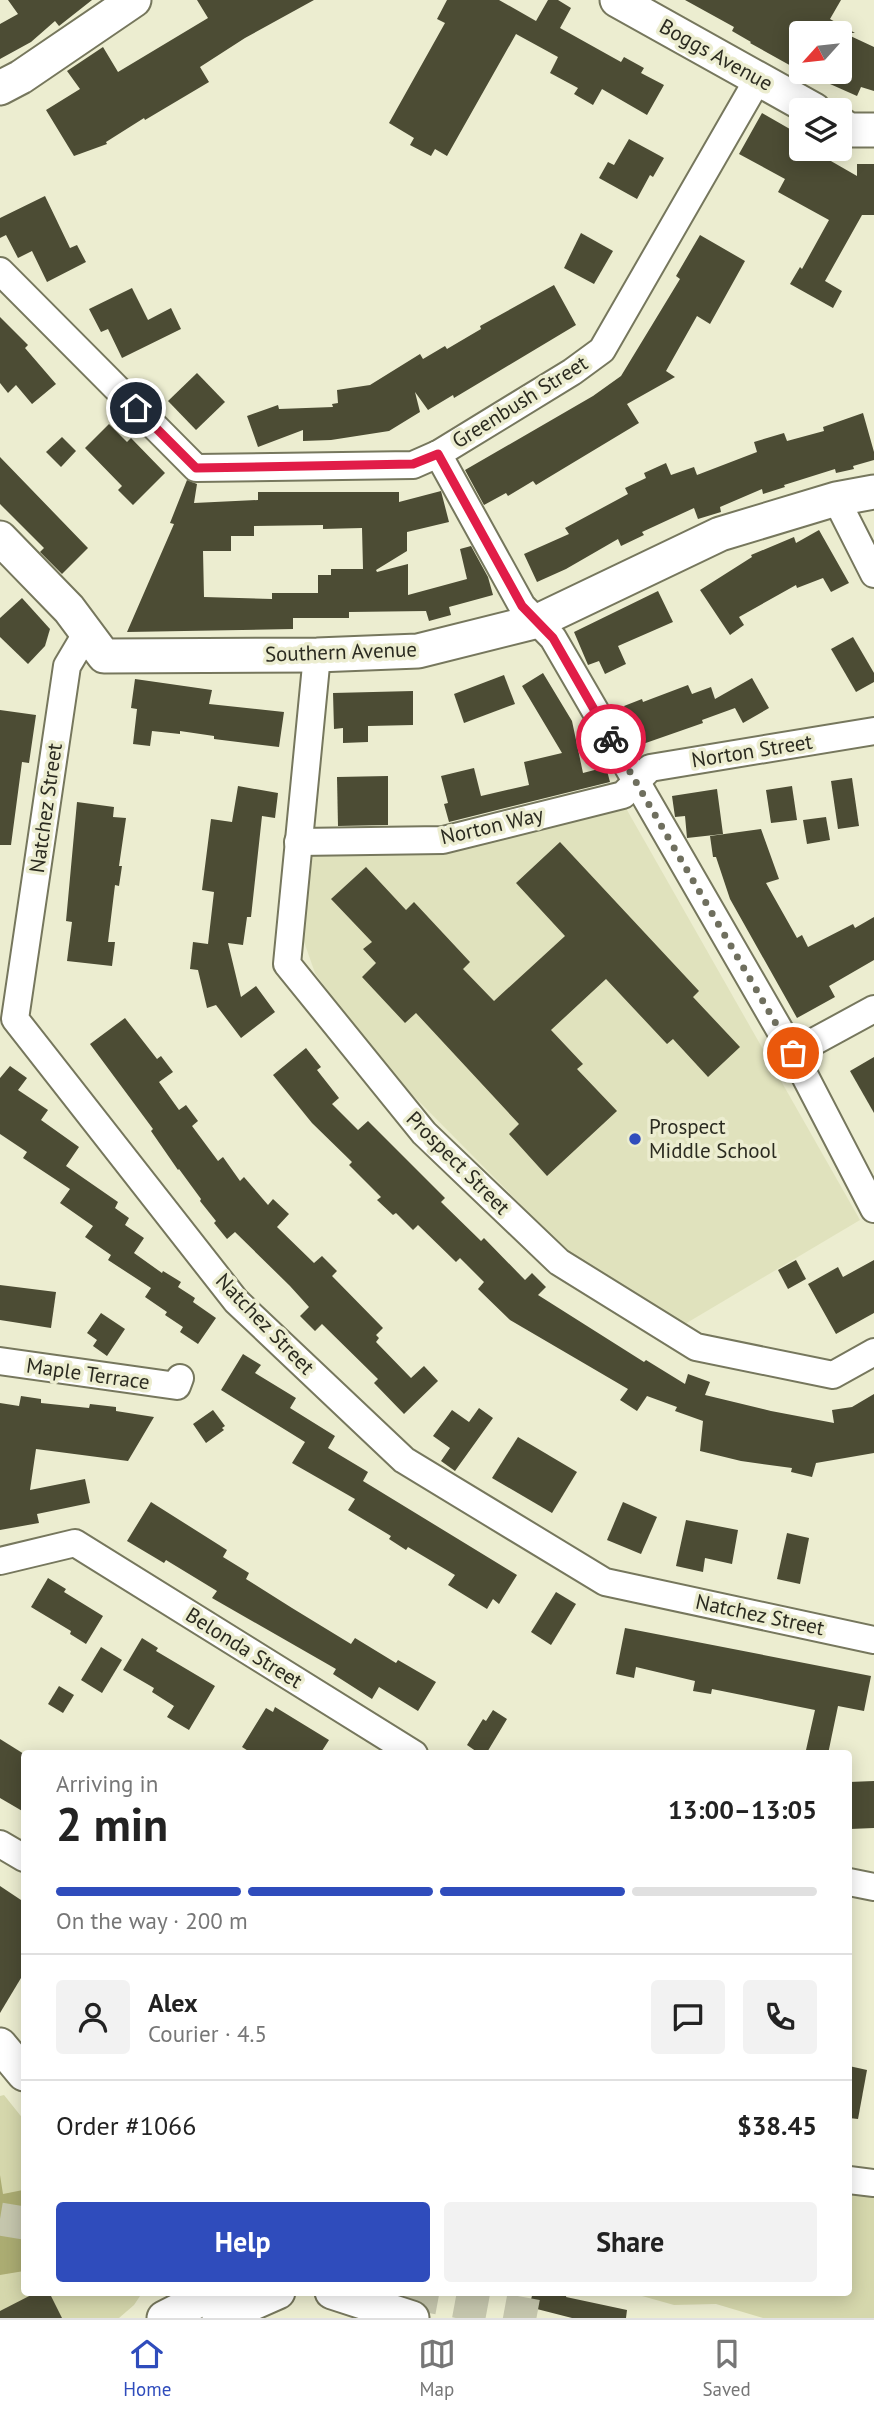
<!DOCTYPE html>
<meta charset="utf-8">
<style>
body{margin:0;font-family:"PT Sans",sans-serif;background:#f2f2f2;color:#222;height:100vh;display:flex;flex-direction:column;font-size:26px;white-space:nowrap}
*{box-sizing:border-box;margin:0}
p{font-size:23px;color:#767676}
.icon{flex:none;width:38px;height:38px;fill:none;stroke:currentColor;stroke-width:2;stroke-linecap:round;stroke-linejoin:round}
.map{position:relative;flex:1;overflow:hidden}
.side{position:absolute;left:21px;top:1750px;width:831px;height:546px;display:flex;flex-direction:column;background:#fff;border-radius:7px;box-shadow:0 4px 18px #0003}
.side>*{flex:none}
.needle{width:46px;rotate:243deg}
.fabs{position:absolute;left:789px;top:21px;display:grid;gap:14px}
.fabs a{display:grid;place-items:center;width:63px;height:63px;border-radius:7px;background:#fff;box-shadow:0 4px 18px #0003;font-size:35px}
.pin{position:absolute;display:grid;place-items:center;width:60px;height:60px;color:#fff;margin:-30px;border:4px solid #fff;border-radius:50%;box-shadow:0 2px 7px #0007}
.courier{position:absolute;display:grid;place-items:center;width:70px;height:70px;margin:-35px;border:5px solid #e11d48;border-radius:50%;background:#fff;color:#222;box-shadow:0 2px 9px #0007}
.headline em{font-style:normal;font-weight:600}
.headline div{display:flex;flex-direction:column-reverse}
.headline{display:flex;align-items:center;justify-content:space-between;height:119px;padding:0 35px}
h1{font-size:46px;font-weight:600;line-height:52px}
.bar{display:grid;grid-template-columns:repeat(4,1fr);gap:10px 7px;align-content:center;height:84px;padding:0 35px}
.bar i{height:9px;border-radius:5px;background:#e0e0e0}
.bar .active{background:#2f4cbc}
.bar p{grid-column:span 4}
.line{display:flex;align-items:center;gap:18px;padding:0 35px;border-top:2px solid #e0e0e0}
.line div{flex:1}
.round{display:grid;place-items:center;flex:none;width:74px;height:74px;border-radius:7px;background:#f2f2f2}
.button{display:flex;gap:14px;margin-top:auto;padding:14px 35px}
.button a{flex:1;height:80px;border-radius:7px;background:#2f4cbc;color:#fff;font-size:28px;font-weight:600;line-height:80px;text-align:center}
.button a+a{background:#f2f2f2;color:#222}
.dock{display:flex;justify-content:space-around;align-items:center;height:98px;border-top:2px solid #e0e0e0;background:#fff;font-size:19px;color:#767676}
.dock a{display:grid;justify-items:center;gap:4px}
.dock .active{color:#2f4cbc}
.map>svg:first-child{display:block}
</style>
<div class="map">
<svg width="874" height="2318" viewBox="0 0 874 2318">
<rect width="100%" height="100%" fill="#ecedd0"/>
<polygon fill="#e0e2bd" points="623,803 860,1220 685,1324 565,1249 377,1059 315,973 302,936 310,851"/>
<g fill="#d5d7ac">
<polygon points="4,2095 24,2120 24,2292 142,2293 134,2305 119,2318 0,2318 0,2096"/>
<polygon points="849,2193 874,2196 874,2318 763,2318 716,2304 674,2305 642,2296 615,2296 609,2293 849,2292"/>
</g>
<polygon fill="#abac72" points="0,2175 3,2194 23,2190 24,2198 24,2271 0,2275"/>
<g fill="#4c4c34" fill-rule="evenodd">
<polygon points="8,0 92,0 59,26 55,21 31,42 0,59 0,24 18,14"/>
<polygon points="197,0 314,0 245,38 200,67 209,82 145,120 144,118 106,142 107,144 74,156 46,110 80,89 67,71 103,47 118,72 208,18"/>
<polygon points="447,0 499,0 536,21 548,0 558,0 571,8 560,28 621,62 624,57 644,68 641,73 664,85 647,115 602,89 593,105 574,94 578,88 550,73 558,57 516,34 447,156 435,149 431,156 410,145 414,138 389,123 445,23 437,19"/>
<polygon points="685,0 841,0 830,19 855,33 844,33 874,47 874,91 861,87 857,96 803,72 840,72 840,33 802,33 802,72 750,43 751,42 732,31 734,27"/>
<polygon points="762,113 802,136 802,149 810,149 857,176 857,164 874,164 874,215 862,215 825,281 842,291 833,308 790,284 800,267 802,269 829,220 778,192 785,179 739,154"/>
<polygon points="629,139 664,158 653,177 650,175 637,199 599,178 608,162 614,165"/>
<polygon points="45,196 70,248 77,245 86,262 47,282 32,251 18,258 6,235 0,238 0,218"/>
<polygon points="581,233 613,251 594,284 564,268"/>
<polygon points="700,235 745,261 710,324 697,316 666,371 675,377 627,404 639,423 536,485 533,481 508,496 506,493 484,505 465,470 593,396 621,376 680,279 676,276"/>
<polygon points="554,285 576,325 454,398 453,395 428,410 415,392 420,412 389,431 331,440 303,441 303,430 258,447 247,416 278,405 279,409 333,407 332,404 338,403 337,390 370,385 420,354 423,359 445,346 447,349 481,329 480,326"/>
<polygon points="132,288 148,320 171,308 181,329 122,358 108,329 101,332 89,309"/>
<polygon points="0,317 28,345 25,348 56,384 32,404 16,385 8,393 0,383"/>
<polygon points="197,373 225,402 196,430 168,401"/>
<polygon points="863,413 874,452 874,460 853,466 854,469 836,473 835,469 784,485 785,487 763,494 762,489 720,507 721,512 698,519 694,508 642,532 644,535 621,546 618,539 566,569 537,582 524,554 569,534 565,528 628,494 625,488 646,478 644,473 666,463 671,475 694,467 697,475 757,452 754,442 784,433 787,441 824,431 823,427"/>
<polygon points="109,424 127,442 131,438 165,473 133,505 118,490 122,486 85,448"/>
<polygon points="62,437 76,451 61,467 46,452"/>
<polygon points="0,457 88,548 62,574 40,552 44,548 0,504"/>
<path d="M187,480L197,484L194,503L258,500V492H399V502L441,491L449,522L407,532V551L376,570L377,572L408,564V595L467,579L460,549L471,546L488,577L493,595L449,607L451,615L429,621L426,611L349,612V618H293V629L127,632L174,524L170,523ZM323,525V529L362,528L363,569H331V575H318V593H272V599L204,597L203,551H231V536H254V526Z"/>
<polygon points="819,530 849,583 831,592 823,578 797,588 796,585 739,617 744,625 730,635 700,590 752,557 751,555 794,537 796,543"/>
<polygon points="658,591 673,622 618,646 626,664 605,674 599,661 588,665 574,632"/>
<polygon points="22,598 50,629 45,646 28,664 0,637 0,618"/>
<polygon points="853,637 874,673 874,682 856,692 831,649"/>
<polygon points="543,673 572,721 583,773 606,767 610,782 449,822 444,804 448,803 441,776 474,768 481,796 529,785 524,762 562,753 522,686"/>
<polygon points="504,675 515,704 464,723 454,694"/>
<polygon points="752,678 769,708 743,723 735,708 702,720 703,723 640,745 624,706 642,699 643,702 688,685 692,694 711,687 715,699"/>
<polygon points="135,679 212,690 209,704 284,712 279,747 214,739 214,736 180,731 180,734 152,731 150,746 133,744 137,709 131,708"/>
<polygon points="413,691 413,725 368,726 368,742 343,743 343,728 334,729 333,693"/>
<polygon points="0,710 36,715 29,763 22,762 11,845 0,845"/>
<polygon points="388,776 388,825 338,826 337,777"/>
<polygon points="852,778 859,826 838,829 831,781"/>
<polygon points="238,786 278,793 275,818 262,816 251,917 247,917 243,945 228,943 241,997 256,986 275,1012 241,1038 216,1005 207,1008 198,970 190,969 193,942 208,944 214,892 202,890 211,819 232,822"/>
<polygon points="792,786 797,820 771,823 766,790"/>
<polygon points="717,789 723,834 687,838 685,816 675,817 672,796"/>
<polygon points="77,802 114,807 113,817 126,818 119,866 122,866 119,886 115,885 108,942 115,942 112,966 67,961 72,922 66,921"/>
<polygon points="826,817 830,840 807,844 803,820"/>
<polygon points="761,829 779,879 766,883 797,938 802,935 808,947 853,924 855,928 874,917 874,960 829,986 835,997 797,1018 730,899 716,857 713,857 710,836"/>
<polygon points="560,842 699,991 693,997 740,1047 708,1077 673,1039 667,1044 606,979 551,1030 583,1064 577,1069 617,1111 547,1176 509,1134 519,1124 416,1013 405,1023 362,977 376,963 363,949 372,942 331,899 366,867 406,910 414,902 470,962 463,969 494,1001 565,936 516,883"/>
<polygon points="125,1018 157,1059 161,1056 173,1072 159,1082 179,1110 186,1105 198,1121 192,1126 218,1161 223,1157 240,1181 244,1177 268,1205 273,1199 289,1214 277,1227 314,1263 322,1256 337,1271 332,1276 383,1328 376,1335 379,1338 376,1342 411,1378 424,1366 438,1381 404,1414 374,1383 378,1379 322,1324 315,1331 300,1316 309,1307 290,1286 235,1232 227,1239 214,1223 216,1221 200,1201 201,1199 179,1169 178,1170 151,1131 153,1129 90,1044"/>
<polygon points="306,1048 321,1067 317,1070 339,1098 332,1104 358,1130 368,1121 445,1198 441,1202 481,1241 484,1238 525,1280 532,1273 546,1287 538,1295 644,1362 646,1360 685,1384 688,1374 710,1382 705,1395 771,1411 834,1423 832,1410 852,1407 874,1394 874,1453 816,1463 812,1477 791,1472 792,1468 741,1461 700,1451 703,1421 675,1411 677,1407 647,1396 637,1411 620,1400 628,1389 510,1320 478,1289 484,1282 460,1258 456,1262 418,1225 413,1230 396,1213 393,1215 377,1200 381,1197 349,1165 352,1162 312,1123 273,1075"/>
<polygon points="874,1057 874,1113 850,1071"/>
<polygon points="10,1066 27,1078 18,1090 48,1110 41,1120 79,1147 66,1166 118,1202 115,1208 129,1218 125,1225 144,1238 134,1253 162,1273 163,1271 181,1282 178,1287 195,1298 193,1302 216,1318 198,1344 180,1332 183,1327 165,1315 167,1312 145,1297 151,1288 108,1260 111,1255 85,1237 93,1226 60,1203 70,1189 23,1158 27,1152 0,1134 0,1078"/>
<polygon points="796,1260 806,1279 788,1289 778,1270"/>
<polygon points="874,1260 874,1313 836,1334 808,1284 838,1267 843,1277"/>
<polygon points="0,1285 56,1292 51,1328 0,1320"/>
<polygon points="101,1313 125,1329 107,1356 93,1346 97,1340 87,1333"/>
<polygon points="243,1354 261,1365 255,1373 296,1398 290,1408 335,1436 328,1448 368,1472 363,1481 517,1575 499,1604 493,1599 487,1609 448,1585 455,1575 408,1547 406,1550 389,1539 391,1536 348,1510 355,1499 292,1463 305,1442 221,1390"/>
<polygon points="21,1396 41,1399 41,1403 89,1408 90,1404 116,1407 116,1411 154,1417 128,1461 36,1449 30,1490 85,1479 90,1503 37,1514 39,1523 0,1530 0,1403 19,1406"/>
<polygon points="479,1408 493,1418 455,1471 441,1461 450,1448 433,1436 452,1410 469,1422"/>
<polygon points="213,1410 225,1426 222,1428 224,1430 206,1443 193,1424"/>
<polygon points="518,1437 577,1472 552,1513 492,1478"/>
<polygon points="151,1502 227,1550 223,1557 249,1573 246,1579 292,1608 351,1644 355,1638 396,1663 398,1660 436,1682 418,1711 379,1687 372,1699 333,1674 336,1669 212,1598 217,1591 166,1560 164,1563 127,1541"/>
<polygon points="623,1502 657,1517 641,1554 607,1540"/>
<polygon points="686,1520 738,1530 732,1564 705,1558 703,1572 676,1566"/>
<polygon points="787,1533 809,1538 800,1584 777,1579"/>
<polygon points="48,1578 66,1589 64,1592 103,1616 86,1644 70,1634 71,1631 31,1607"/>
<polygon points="556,1592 576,1604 551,1645 531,1632"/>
<polygon points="625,1628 871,1676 864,1711 838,1706 828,1754 806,1750 815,1710 712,1689 711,1694 693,1691 695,1681 636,1667 634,1678 616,1674"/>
<polygon points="142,1638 158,1648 156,1651 215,1686 189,1730 167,1717 174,1706 152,1692 154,1688 123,1670"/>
<polygon points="101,1647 122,1660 102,1693 81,1680"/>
<polygon points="59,1686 74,1695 63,1713 48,1704"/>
<polygon points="275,1707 329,1740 320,1754 253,1754 242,1747 266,1708 273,1712"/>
<polygon points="493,1710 507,1719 486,1754 480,1754 467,1745 483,1719 486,1721"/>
<polygon points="0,1739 24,1754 24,1812 0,1798"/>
<polygon points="874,1781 874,1828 850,1829 849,1782"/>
<polygon points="0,1886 24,1902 24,1973 0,2013"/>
<polygon points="849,2066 867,2070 858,2119 849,2118"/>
<polygon points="37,2292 49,2292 62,2318 0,2318 0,2311"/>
<polygon points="533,2292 567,2292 566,2297 627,2310 626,2318 572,2318 529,2307"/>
</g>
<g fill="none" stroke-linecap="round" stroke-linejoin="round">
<g stroke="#c5c6ad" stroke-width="33" stroke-dasharray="33 17" stroke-linecap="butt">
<polyline points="0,2219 24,2223"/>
<polyline points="406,2292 546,2318"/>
</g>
<defs>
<g id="minor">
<polyline points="0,271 196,468 413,465 438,454 572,372 602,350 758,79"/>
<polyline points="438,454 522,606 553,638 636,781 793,1053 874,1209"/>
<polyline points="836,499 874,574"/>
<polyline points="86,634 67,666 15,1019 236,1301 404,1460 605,1582 874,1640"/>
<polyline points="317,655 287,964 424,1133 559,1262 696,1347 833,1375 874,1352"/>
<polyline points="298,842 443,840 623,795 650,768 874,731"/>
<polyline points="793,1053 874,1009"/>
<polyline points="0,1361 177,1386 180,1378"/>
<polyline points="0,1561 75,1543 414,1754"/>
<polyline points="0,1844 24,1858"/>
<polyline points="849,1882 874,1887"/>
<polyline points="849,2180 874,2183"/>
</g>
<g id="tertiary">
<polyline points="617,0 814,110"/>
<polyline points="0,88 21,77 134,0"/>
<polyline points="840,124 849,130 874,130"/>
<polyline points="0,538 69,609 104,656 317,655 418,651 538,621 720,534 836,499 874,492"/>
<polyline points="0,2045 24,2074"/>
<polyline points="332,2292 412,2318"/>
<polyline points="164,2318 215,2292"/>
<polyline points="219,2318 278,2292"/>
</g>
</defs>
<use href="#minor" stroke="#76775d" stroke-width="30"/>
<use href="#tertiary" stroke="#76775d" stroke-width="37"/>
<use href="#minor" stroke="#fff" stroke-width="26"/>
<use href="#tertiary" stroke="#fff" stroke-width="33"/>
</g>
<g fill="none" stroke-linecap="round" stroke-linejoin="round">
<polyline stroke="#6f6f5e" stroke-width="7" stroke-dasharray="0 12.6" points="611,739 793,1053"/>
<polyline stroke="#e11d48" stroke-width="9" points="136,408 196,468 413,464 438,454 522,606 553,638 611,739"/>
</g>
<circle fill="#2f4cbc" stroke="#ecedd0" stroke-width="2.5" cx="635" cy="1139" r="7"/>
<g text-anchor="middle" stroke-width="7" stroke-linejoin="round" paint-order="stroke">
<g font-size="21" fill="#2b2b20" stroke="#ecedd0">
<text transform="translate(716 55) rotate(29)" y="7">Boggs Avenue</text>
<text transform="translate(520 402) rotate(-32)" y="7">Greenbush Street</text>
<text transform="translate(341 652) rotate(-2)" y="7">Southern Avenue</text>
<text transform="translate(752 751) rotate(-9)" y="7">Norton Street</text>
<text transform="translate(46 808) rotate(-82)" y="7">Natchez Street</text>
<text transform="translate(492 826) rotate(-13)" y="7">Norton Way</text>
<text transform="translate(458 1163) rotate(45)" y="7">Prospect Street</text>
<text transform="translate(265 1324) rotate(46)" y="7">Natchez Street</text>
<text transform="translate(88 1374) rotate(8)" y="7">Maple Terrace</text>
<text transform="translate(760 1615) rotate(12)" y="7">Natchez Street</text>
<text transform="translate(244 1648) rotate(32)" y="7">Belonda Street</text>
</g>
<g font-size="21" fill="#2b2b20" stroke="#ecedd0" text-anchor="start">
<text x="649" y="1134">Prospect<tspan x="649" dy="24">Middle School</tspan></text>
</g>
</g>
</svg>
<div class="fabs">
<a><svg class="needle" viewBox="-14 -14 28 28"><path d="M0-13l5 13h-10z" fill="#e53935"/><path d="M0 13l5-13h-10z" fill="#767676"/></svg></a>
<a><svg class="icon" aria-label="layers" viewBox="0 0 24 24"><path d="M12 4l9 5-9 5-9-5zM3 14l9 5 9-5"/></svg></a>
</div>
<div class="pin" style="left:793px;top:1053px;background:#ea580c"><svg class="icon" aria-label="bag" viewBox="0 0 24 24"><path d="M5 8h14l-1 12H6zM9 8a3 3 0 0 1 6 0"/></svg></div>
<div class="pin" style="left:136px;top:408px;background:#1f2937"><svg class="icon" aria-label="home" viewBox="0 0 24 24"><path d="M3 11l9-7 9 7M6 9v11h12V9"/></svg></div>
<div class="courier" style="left:611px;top:739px"><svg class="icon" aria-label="bike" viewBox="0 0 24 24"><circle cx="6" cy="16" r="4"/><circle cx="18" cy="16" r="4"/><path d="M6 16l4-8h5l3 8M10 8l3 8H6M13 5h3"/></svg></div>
<section class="side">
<div class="headline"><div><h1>2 min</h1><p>Arriving in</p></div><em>13:00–13:05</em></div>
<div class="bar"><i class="active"></i><i class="active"></i><i class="active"></i><i></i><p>On the way · 200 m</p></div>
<div class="line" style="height:126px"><a class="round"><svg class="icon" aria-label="person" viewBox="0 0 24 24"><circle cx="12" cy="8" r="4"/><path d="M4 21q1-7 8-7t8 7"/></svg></a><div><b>Alex</b><p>Courier · 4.5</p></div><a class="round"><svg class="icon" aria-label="chat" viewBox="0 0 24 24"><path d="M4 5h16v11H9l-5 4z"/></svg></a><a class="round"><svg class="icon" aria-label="phone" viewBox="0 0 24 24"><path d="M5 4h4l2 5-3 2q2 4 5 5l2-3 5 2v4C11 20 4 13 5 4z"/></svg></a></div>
<div class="line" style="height:91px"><div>Order #1066</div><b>$38.45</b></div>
<div class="button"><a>Help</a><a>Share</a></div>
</section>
</div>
<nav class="dock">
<a class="active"><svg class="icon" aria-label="home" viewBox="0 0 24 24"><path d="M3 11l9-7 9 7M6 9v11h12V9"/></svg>Home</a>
<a><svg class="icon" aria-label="map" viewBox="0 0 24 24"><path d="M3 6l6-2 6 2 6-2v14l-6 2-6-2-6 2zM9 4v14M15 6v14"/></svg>Map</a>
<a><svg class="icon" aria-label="saved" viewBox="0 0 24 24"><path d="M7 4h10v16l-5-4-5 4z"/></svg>Saved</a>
</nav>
